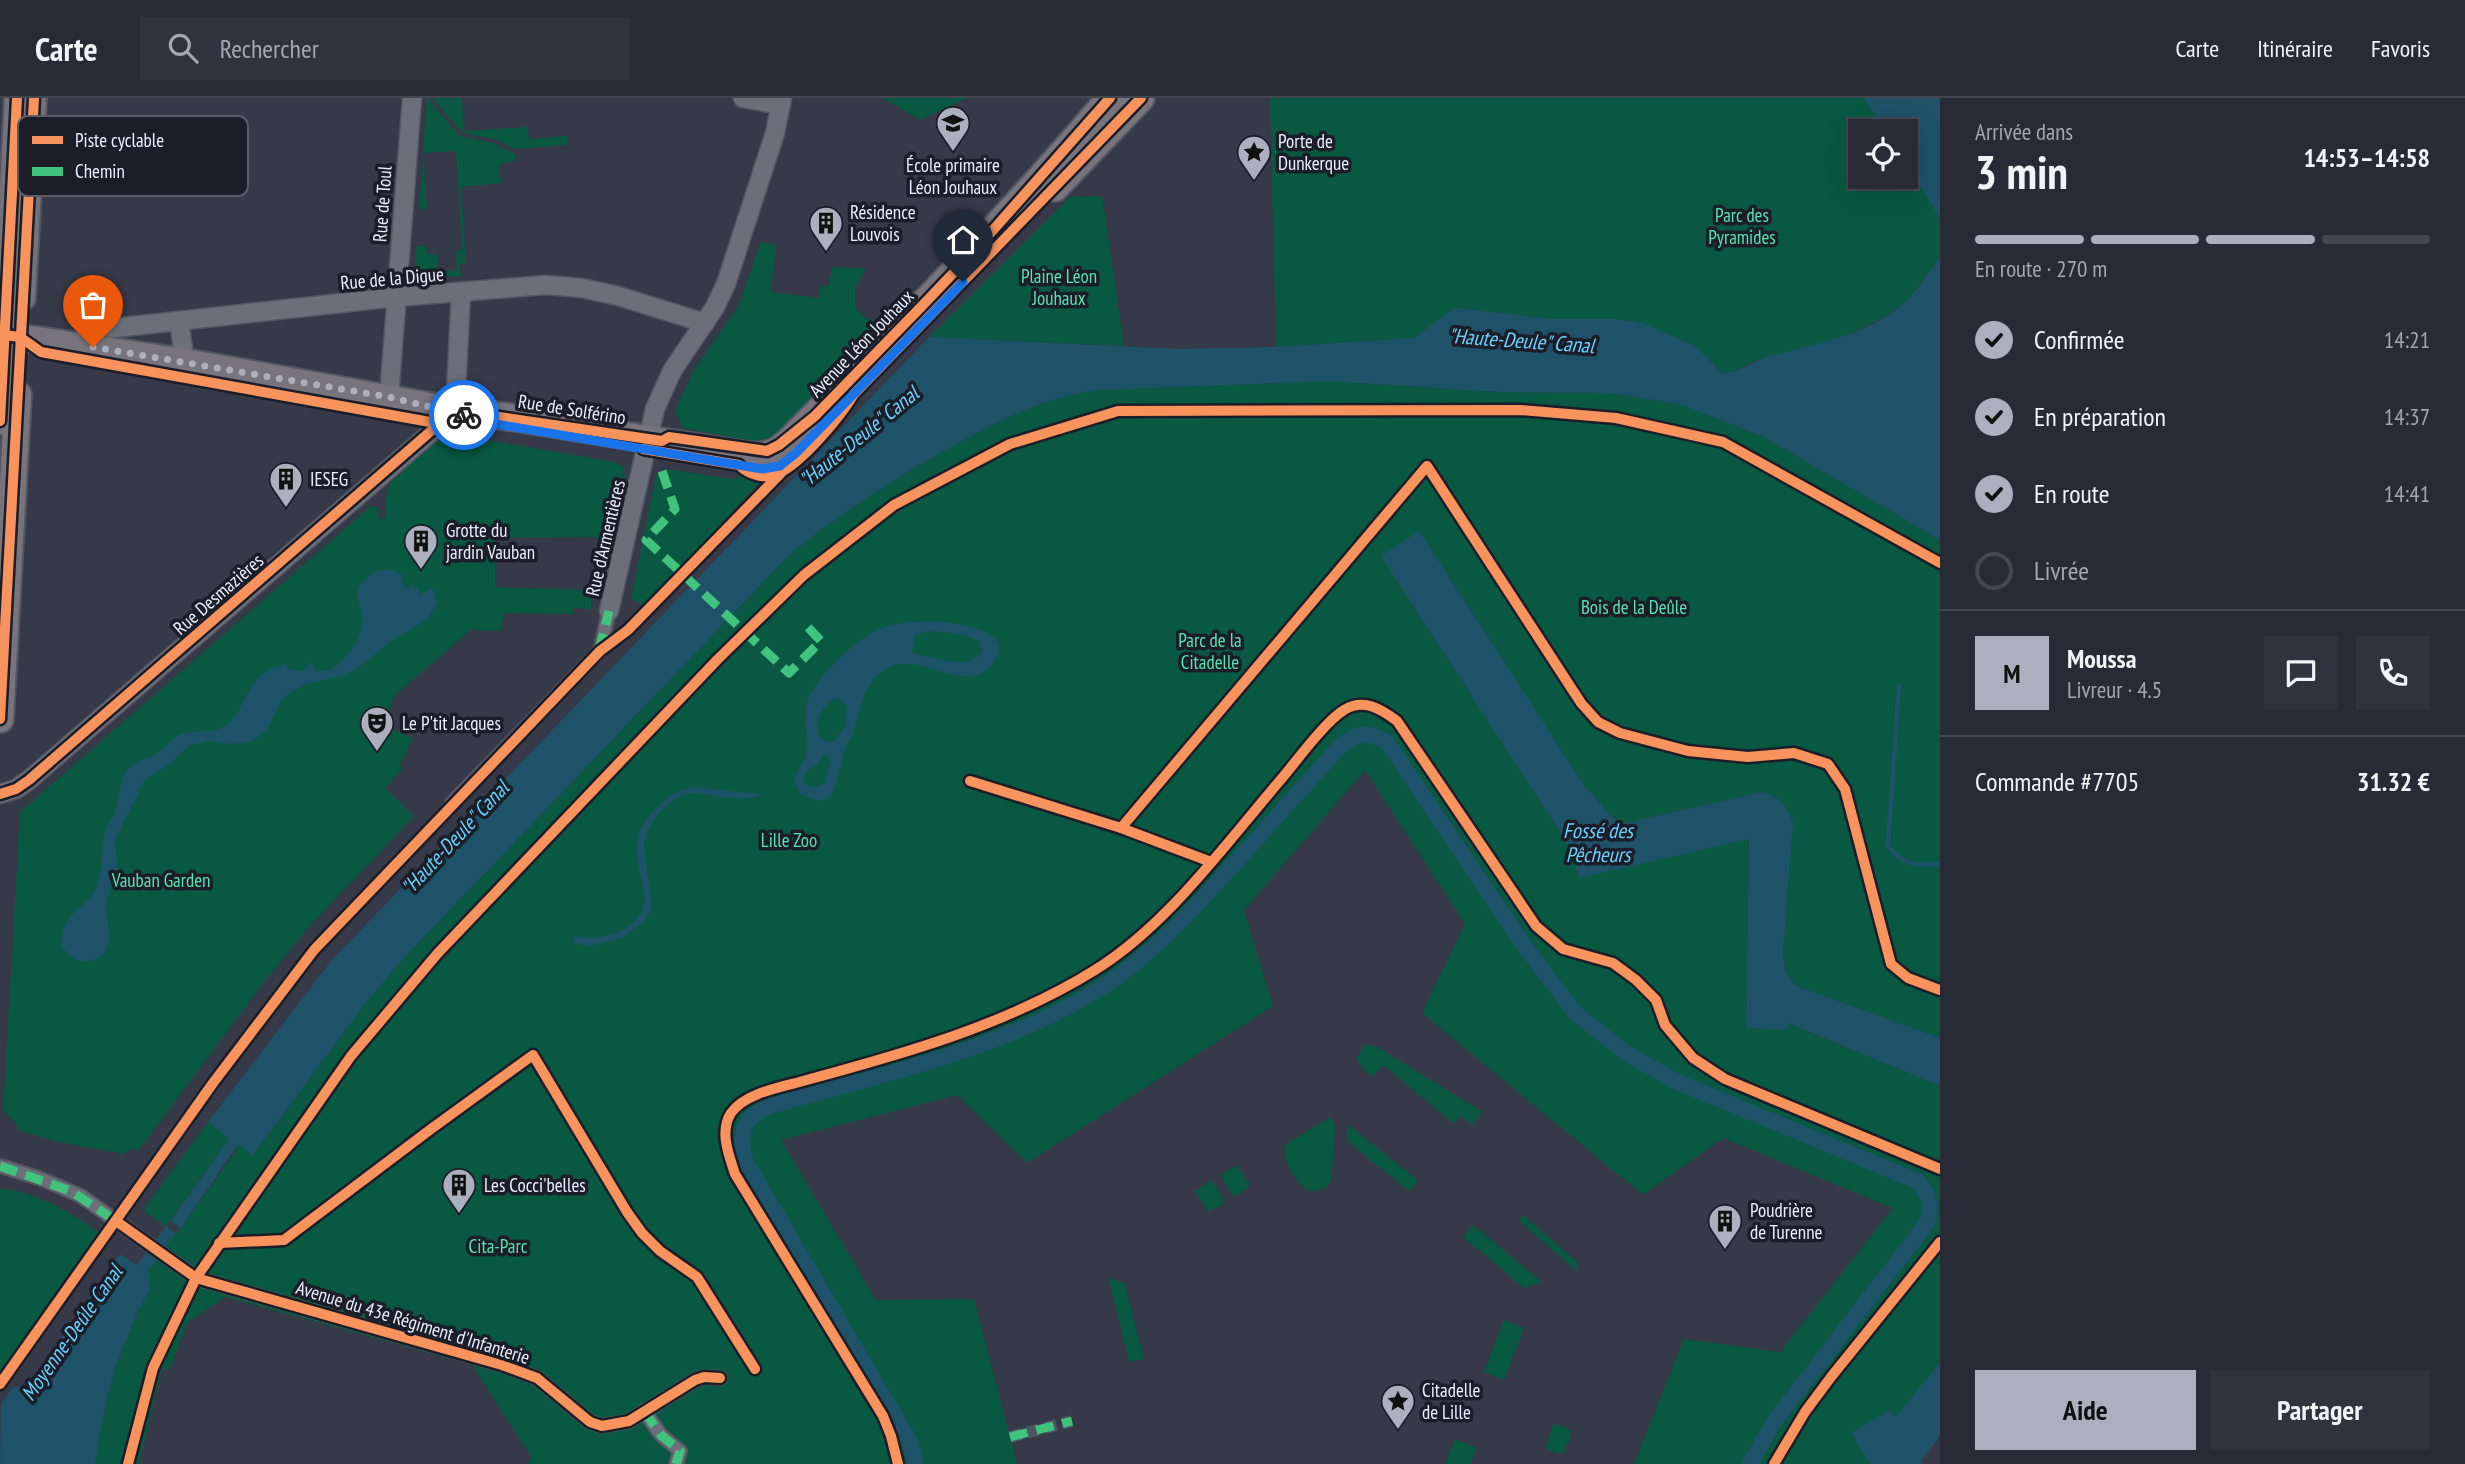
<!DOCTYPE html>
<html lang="fr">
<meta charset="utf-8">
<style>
body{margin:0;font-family:"PT Sans Narrow",sans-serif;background:#30333d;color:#f1f3f6;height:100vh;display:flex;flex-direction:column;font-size:26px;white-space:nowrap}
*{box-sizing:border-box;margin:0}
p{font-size:23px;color:#a5a7ad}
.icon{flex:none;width:38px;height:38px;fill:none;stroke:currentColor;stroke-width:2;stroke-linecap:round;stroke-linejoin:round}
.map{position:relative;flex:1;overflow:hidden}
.panel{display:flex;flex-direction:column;background:#282b35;width:525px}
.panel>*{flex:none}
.fabs{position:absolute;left:1848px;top:21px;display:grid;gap:14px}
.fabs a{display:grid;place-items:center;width:70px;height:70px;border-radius:0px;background:#282b35;box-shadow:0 7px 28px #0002,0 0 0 2px #444750;font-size:35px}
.pin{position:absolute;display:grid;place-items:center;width:60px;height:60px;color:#fff;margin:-72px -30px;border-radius:50% 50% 50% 0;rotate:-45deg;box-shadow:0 0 7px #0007}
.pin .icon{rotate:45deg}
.courier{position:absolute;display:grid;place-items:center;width:70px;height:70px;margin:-35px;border:5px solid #1a73e8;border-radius:50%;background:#fff;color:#222;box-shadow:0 2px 9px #0007}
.overview em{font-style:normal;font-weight:700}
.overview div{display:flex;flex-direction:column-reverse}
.overview{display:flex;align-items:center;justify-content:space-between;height:119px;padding:0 35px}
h1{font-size:46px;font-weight:700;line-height:52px}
.bar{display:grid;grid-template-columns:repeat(4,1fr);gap:10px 7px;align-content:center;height:84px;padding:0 35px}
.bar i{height:9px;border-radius:5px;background:#444750}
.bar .on{background:#acafbe}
.bar p{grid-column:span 4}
.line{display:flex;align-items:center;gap:18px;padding:0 35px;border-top:2px solid #444750}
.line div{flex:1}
.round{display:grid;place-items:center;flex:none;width:74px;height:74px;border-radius:0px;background:#30333d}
ol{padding:0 35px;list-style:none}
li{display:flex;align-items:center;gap:21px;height:77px}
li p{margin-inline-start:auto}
li .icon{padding:7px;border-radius:50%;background:#acafbe;color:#111;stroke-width:4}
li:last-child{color:#a5a7ad}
li i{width:38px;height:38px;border:4px solid #444750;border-radius:50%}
.button{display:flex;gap:14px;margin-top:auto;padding:14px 35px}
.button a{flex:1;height:80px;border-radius:0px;background:#acafbe;color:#111;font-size:28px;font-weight:700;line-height:80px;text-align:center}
.button a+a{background:#30333d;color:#f1f3f6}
header{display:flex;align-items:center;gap:42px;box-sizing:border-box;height:98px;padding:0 35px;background:#282b35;border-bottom:2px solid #444750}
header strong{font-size:33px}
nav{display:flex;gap:38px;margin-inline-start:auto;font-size:24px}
.search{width:490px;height:63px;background:#30333d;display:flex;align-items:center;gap:18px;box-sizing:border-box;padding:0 24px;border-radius:0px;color:#a5a7ad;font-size:26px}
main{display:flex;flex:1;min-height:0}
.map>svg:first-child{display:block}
</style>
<header>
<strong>Carte</strong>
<div class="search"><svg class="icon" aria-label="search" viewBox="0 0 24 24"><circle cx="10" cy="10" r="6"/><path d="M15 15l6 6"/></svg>Rechercher</div>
<nav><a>Carte</a><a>Itinéraire</a><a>Favoris</a></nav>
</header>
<main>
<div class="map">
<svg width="1940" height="1366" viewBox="0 0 1940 1366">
<rect width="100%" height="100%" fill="#363947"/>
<g fill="#085842">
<polygon points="427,0 460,38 493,45 515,56 515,62 499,67 501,85 461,89 466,165 459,166 461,178 444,179 444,173 457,172 456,153 462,152 456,53 423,55 427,111 419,111"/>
<polygon points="432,0 462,0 464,33 527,29 529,41 567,38 567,47 514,51 498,42 463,35"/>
<polygon points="882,0 968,0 920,22"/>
<polygon points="1270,0 1864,0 1886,33 1860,33 1860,79 1906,79 1906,65 1940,121 1940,159 1906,204 1886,218 1850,236 1825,245 1757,262 1730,275 1722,275 1713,264 1580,222 1550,221 1460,210 1453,212 1414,240 1276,249"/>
<polygon points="1102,98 1124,248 929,239 1070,99"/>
<polygon points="763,145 774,146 776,149 771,194 819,200 821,187 829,188 832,169 863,170 865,173 855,191 855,209 865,220 888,225 866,251 847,257 850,270 770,346 682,330 675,313 694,272 739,207 760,146"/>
<polygon points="416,148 427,148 427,157 437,156 438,173 440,173 441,179 414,181"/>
<path d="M1327,283L1501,294L1611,295L1679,306L1764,339L1940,442V940L1794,887L1785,873L1776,699L1762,694L1620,726C1607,716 1598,701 1586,690L1419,434L1381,458L1570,750L1579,779L1749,741L1746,930L1787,932V925L1940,988V1264L1896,1320L1891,1312L1851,1335L1870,1366H1634L1684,1241L1780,1254L1893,1110L1723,1040L1643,1097L1422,915L1465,826L1365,672L1244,812L1273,908L1027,1065L957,997L781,1042L876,1202L974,1201L1017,1366H527L532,1360L472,1267L225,1199L187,1225L169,1273L162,1270L139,1366H95L104,1313L115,1270L138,1213L149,1193L150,1176L142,1171L182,1129L237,1051L236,1049L239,1047L254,1056L361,911L401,863L789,457C835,419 883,388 935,358C988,328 1034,302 1096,292Z"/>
<path d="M451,336L615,364L623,369L625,381L609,443L591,439L495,440V489L592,492L591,511L573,510V516L504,515L501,532L487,533L472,531L395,597L383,628L413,640L400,667L403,670L385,690L414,718L307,831L261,888L138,1053L131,1050L124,1056L58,1044L18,1032L15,1024L3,1013L20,714L371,408L378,410L379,421H385C386,411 385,398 389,388C393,375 438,340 451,336Z"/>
<polygon points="668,371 731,381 739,379 761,383 643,509 637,503 631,502 656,376"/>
<polygon points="1365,947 1372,947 1380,951 1483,1014 1472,1027 1461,1018 1454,1026 1383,967 1372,979 1361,969 1357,959"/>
<path d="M1329,1020L1333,1022L1335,1029L1331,1083L1325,1091L1308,1093C1296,1085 1281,1062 1285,1047Z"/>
<polygon points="208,1024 230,1040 166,1128 146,1115 146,1108"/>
<polygon points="1347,1026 1418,1082 1410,1094 1347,1043"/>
<polygon points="1237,1067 1249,1086 1248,1090 1236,1098 1232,1097 1220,1077"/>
<polygon points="1212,1082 1224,1102 1223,1106 1211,1113 1207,1112 1195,1093"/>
<path d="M0,1091C31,1091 75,1117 100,1135L0,1274Z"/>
<polygon points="1523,1117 1577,1164 1577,1173 1519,1123"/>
<polygon points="1473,1127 1542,1184 1524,1190 1463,1139"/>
<polygon points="1108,1179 1125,1186 1144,1261 1129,1264"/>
<polygon points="1504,1222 1524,1230 1504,1282 1484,1274"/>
<polygon points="1553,1325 1571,1332 1570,1341 1562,1356 1549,1353 1546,1349"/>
<polygon points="1455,1341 1477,1350 1470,1366 1445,1366"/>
</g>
<g fill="#1d5268" fill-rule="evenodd">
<polygon points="1864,0 1940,0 1940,121 1906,65 1906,33 1886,33"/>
<path d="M1940,159V442L1764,339L1679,306L1611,295L1501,294L1327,283L1096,292C1034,302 988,328 935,358C883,388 835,419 789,457L401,863L361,911L253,1057L239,1047L236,1049L182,1129L179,1131L176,1126L170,1124L229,1041L208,1024L331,863L929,239L1179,251L1276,249L1414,240L1453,211L1459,210L1550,221H1614L1643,225L1695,248L1722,275C1738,276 1752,264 1767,259C1810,247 1875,236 1907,202C1919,190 1929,173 1940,159Z"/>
<path d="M1419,433L1586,690C1598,701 1607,717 1621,726L1762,694C1781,700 1786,707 1793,725L1783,853L1785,873L1794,887L1940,940V988L1788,925L1787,932L1746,930L1749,741L1579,780L1570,750L1381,458Z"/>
<path d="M383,472H391L403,477L402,484L405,491L412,486L414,490H418L420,497L430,490L434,494L438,505L426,522L390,544L358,570L345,577L306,586L288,596L281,603L267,632L251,644L228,646L209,643L190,647L170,666L145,682L116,739C114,751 118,760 117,771C116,782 109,791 107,803C104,823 122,858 88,863C74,865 68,856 61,847C64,808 90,812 98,785C103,769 101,753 104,738C105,729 112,722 115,714C120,699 118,681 130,669C137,662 146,661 154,657C165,652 171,638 184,635C198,632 216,637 229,625C251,602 245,575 286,566L288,571L303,573L312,564L316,573L331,572C348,559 365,539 362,516C360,505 356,501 358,489L371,475Z"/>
<path d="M935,523C952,525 999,529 999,551C998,558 994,565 989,570C964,595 922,556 892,568C862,581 862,609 853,635C851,640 848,644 846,649C840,666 838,685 830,700L819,703L800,696C786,673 804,672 807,652C809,637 802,620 807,604C814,581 855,542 877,532C895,523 916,524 935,523ZM926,533C945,534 962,535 979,543L982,553C970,571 952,563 934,560C926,558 920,558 912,554L914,538ZM837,600L847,608L845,628L835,643C809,649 814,608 837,600ZM823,657H826L830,662L825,685L815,689L805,687L803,679L807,673L817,667Z"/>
<path d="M695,689L759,696V698C746,704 711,697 695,695C669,697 647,723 644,748L652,810L644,823L622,840L589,848L574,845L573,840L575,838C592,841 606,840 622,832C665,810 633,779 637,746C640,719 669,692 695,689Z"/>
<polygon points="166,1128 176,1135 147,1174 150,1176 149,1193 138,1213 115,1270 104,1313 95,1366 0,1366 1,1306 13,1289 24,1289 34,1278 120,1156 137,1167"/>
<polygon points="1940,1264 1940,1338 1921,1363 1923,1366 1870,1366 1851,1335 1890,1312 1896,1319"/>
</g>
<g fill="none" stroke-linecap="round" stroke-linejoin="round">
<path stroke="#1d5268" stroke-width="4.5" d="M1899,588L1888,747C1903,769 1915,767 1940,766"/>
<path stroke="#1d5268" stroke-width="16" d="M916,1366L909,1342L744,1061C739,1033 743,1020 770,1008C882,976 999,953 1099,891C1152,858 1193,811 1235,765C1270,726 1306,686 1341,647C1361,634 1366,633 1387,644L1523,846L1575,915L1626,955L1675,983L1919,1084C1929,1098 1933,1109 1927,1125L1773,1325L1750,1366"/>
<polyline stroke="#515462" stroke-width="12" stroke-dasharray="12 6" stroke-linecap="butt" points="1010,1339 1072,1323"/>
<defs>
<g id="pedestrian">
<polyline points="452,705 600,553 609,513"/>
<polyline points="0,1068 39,1080 81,1098 196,1180 502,1267 537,1280 590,1324 602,1328 629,1323 695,1282 704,1279 720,1280"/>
<polyline points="644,1313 661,1337 680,1353 676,1366"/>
</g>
<g id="minor">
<polyline points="743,0 781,7"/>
<polyline points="179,223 185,264"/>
<polyline points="93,249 96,232 396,199 546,187 582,190 618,198 705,225"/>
<polyline points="389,299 412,0"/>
<polyline points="609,513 655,311 672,273 715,209 726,186 775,35 782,0"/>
<polyline points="0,696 16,691 29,682 441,326 452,312 456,294 461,194"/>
</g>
<g id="secondary">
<polyline points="23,200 34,0"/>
<polyline points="0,236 4,237 17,0"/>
</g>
<g id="primary">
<polyline points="1055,90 1141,0"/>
<path d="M0,323L4,237L185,264L452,312L510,319L747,357C765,359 777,355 790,342C900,231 1009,119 1110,0"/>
<polyline points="0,621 18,297"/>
</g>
</defs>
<use href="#pedestrian" stroke="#545763" stroke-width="16"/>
<use href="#minor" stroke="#545763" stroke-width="21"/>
<use href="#secondary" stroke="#545763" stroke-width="28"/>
<use href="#primary" stroke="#545763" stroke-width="30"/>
<use href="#pedestrian" stroke="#6c6f79" stroke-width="12"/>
<use href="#minor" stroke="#6c6f79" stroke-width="18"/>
<use href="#secondary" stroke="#72727c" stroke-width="24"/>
<use href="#primary" stroke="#77747d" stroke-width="26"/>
<g stroke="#40c37c" stroke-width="9" stroke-dasharray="18 9" stroke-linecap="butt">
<polyline points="662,373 675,411 646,442 789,575 821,543 802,523"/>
<polyline points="599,553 609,513"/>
<polyline points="0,1068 71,1093 119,1125"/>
<polyline points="644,1313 661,1337 680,1353 676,1366"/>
<polyline points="1010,1339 1072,1323"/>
</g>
<defs>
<g id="cycleway">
<polyline points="4,237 20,239 41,254 430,324 452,312 662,343 669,339 767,353 779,347 815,318 921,209 978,149 1110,0"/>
<polyline points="0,323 17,0"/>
<path d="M643,351L739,367C749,377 765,382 779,375C802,365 841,318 854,296L1141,0"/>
<polyline points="0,621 34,0"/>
<polyline points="970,683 1121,730"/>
<polyline points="0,696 16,691 29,682 446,320"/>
<polyline points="1211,764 1121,730 1427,368 1581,605 1598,624 1620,635 1688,653 1748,659 1794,655 1828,666 1845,691 1891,866 1908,880 1940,892"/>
<polyline points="116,1123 196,1180 502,1267 537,1280 590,1324 602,1328 629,1323 695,1282 704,1279 720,1280"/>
<polyline points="219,1145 284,1142 431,1031 533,957 627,1114 642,1135 660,1153 697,1179 755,1271"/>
<polyline points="0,1286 213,985 314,852 600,553 628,532 781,375"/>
<polyline points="128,1366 153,1270 196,1180 351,958 438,855 718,561 804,477 894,407 1010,346 1118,313 1521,312 1616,320 1723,344 1940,465"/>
<path d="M898,1366L891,1338L883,1318L735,1076C729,1057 719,1034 731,1015C745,995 781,989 803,983C903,956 1007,927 1095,872C1168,827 1227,744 1283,679C1298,661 1325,624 1344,612C1364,600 1381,611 1397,623L1536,828L1563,851L1613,865L1636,882L1656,902L1665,927L1693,960L1725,981L1940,1071"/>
<polyline points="1774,1366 1805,1314 1831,1279 1940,1144"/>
</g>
</defs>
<use href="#cycleway" stroke="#1b1d28" stroke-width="15"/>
<use href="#cycleway" stroke="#f8935d" stroke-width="10"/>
</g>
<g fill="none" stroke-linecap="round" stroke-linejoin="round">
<polyline stroke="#acafbe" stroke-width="7" stroke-dasharray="0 12.6" points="93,249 389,299 464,317"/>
<polyline stroke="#1a73e8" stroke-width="9" points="464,317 490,325 762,371 780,368 796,355 963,184"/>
</g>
<defs>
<symbol id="school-pin" viewBox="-11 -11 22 30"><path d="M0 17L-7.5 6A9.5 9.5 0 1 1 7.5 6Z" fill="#acafbe" stroke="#1b1d28"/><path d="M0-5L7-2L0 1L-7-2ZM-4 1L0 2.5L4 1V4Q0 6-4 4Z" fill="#111"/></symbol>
<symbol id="sight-pin" viewBox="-11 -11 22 30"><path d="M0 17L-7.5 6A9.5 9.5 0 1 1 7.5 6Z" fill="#acafbe" stroke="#1b1d28"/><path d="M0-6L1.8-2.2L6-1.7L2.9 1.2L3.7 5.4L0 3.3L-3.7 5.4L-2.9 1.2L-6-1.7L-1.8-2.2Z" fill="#111"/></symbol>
<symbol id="building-pin" viewBox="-11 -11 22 30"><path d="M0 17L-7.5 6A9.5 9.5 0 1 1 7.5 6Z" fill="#acafbe" stroke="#1b1d28"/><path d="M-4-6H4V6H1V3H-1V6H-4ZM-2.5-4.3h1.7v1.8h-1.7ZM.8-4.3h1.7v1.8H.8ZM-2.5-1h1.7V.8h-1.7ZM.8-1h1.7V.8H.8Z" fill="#111"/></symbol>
<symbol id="theatre-pin" viewBox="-11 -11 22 30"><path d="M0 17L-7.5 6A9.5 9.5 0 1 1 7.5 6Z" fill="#acafbe" stroke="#1b1d28"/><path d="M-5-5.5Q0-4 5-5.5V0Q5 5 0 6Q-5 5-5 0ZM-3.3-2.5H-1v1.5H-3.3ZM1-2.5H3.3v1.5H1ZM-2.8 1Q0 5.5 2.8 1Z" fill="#111"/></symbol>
</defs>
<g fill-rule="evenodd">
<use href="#school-pin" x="934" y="6" width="38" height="52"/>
<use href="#sight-pin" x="1235" y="35" width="38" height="52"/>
<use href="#building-pin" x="807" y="106" width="38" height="52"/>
<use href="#building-pin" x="267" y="362" width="38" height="52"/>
<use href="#building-pin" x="402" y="424" width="38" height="52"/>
<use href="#theatre-pin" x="358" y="606" width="38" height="52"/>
<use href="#building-pin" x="440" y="1068" width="38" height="52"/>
<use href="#building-pin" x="1706" y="1104" width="38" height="52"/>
<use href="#sight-pin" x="1379" y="1284" width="38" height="52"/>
</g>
<g text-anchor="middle" stroke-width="7" stroke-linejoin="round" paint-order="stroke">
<g font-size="19" fill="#ebeefe" stroke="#1b1d28" text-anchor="start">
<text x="1278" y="50">Porte de<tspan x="1278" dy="22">Dunkerque</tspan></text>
<text x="953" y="74" text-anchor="middle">École primaire<tspan x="953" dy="22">Léon Jouhaux</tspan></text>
<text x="850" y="121">Résidence<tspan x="850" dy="22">Louvois</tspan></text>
<text x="310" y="388">IESEG</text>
<text x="446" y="439">Grotte du<tspan x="446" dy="22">jardin Vauban</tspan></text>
<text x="402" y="632">Le P'tit Jacques</text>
<text x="484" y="1094">Les Cocci'belles</text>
<text x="1750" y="1119">Poudrière<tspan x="1750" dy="22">de Turenne</tspan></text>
<text x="1422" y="1299">Citadelle<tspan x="1422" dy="22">de Lille</tspan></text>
</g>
<g font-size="19" fill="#ebeefe" stroke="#1b1d28">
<text transform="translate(382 106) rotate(-86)" y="7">Rue de Toul</text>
<text transform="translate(392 180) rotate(-5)" y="7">Rue de la Digue</text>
<text transform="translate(861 245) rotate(-46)" y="7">Avenue Léon Jouhaux</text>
<text transform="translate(572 311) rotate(9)" y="7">Rue de Solférino</text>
<text transform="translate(605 440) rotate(-77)" y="7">Rue d'Armentières</text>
<text transform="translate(218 496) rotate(-41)" y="7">Rue Desmazières</text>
<text transform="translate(413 1224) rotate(17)" y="7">Avenue du 43e Régiment d'Infanterie</text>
</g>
<g font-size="19" fill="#58e4af" stroke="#1b1d28">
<text x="1742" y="124">Parc des<tspan x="1742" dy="22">Pyramides</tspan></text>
<text x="1059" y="185">Plaine Léon<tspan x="1059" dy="22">Jouhaux</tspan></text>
<text x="1634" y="516">Bois de la Deûle</text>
<text x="1210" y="549">Parc de la<tspan x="1210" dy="22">Citadelle</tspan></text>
<text x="789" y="749">Lille Zoo</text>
<text x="161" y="789">Vauban Garden</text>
<text x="498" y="1155">Cita-Parc</text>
</g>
<g font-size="21" font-style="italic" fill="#68d2fe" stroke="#1b1d28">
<text transform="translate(1521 243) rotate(4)" y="7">"Haute-Deule" Canal</text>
<text transform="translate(859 339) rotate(-39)" y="7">"Haute-Deule" Canal</text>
<text x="1598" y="740">Fossé des<tspan x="1598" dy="24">Pêcheurs</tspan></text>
<text transform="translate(455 740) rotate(-47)" y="7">"Haute-Deule" Canal</text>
<text transform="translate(72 1235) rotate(-55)" y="7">Moyenne-Deûle Canal</text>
</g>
</g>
<rect x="18" y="18" width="230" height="80" rx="10" fill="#1b1d28" stroke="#595c68" stroke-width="2"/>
<rect x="32" y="38" width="31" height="8" fill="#f8935d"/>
<rect x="32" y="69" width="31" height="9" fill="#40c37c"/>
<g font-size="19" fill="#ebeefe">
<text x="75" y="49">Piste cyclable</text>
<text x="75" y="80">Chemin</text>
</g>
</svg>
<div class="fabs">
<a><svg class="icon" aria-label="locate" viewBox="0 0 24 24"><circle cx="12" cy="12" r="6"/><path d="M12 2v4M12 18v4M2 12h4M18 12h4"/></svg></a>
</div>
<div class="pin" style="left:93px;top:249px;background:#ea580c"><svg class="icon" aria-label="bag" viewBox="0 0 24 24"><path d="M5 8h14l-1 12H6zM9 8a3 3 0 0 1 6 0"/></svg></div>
<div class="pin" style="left:963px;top:184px;background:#1f2937"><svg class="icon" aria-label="home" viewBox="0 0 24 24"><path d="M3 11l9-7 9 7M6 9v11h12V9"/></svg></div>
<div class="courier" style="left:464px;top:317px"><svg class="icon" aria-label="bike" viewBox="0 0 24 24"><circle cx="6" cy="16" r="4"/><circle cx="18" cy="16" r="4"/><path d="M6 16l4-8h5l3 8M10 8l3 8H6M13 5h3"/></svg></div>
</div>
<section class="panel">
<div class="overview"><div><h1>3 min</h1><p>Arrivée dans</p></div><em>14:53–14:58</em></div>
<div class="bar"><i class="on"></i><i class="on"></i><i class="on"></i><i></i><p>En route · 270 m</p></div>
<ol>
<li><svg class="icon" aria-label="check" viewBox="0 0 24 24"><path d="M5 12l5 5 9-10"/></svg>Confirmée<p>14:21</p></li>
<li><svg class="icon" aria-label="check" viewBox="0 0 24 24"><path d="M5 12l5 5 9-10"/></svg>En préparation<p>14:37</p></li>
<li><svg class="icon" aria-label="check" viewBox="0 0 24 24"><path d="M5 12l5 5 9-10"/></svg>En route<p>14:41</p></li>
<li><i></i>Livrée</li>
</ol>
<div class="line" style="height:126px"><b class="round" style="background:#acafbe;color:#111">M</b><div><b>Moussa</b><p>Livreur · 4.5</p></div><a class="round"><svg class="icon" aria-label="chat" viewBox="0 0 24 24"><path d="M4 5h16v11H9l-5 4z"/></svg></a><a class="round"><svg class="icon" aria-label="phone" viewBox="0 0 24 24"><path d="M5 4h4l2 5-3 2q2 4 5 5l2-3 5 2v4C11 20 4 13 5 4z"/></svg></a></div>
<div class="line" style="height:91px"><div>Commande #7705</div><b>31.32 €</b></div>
<div class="button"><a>Aide</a><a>Partager</a></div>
</section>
</main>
